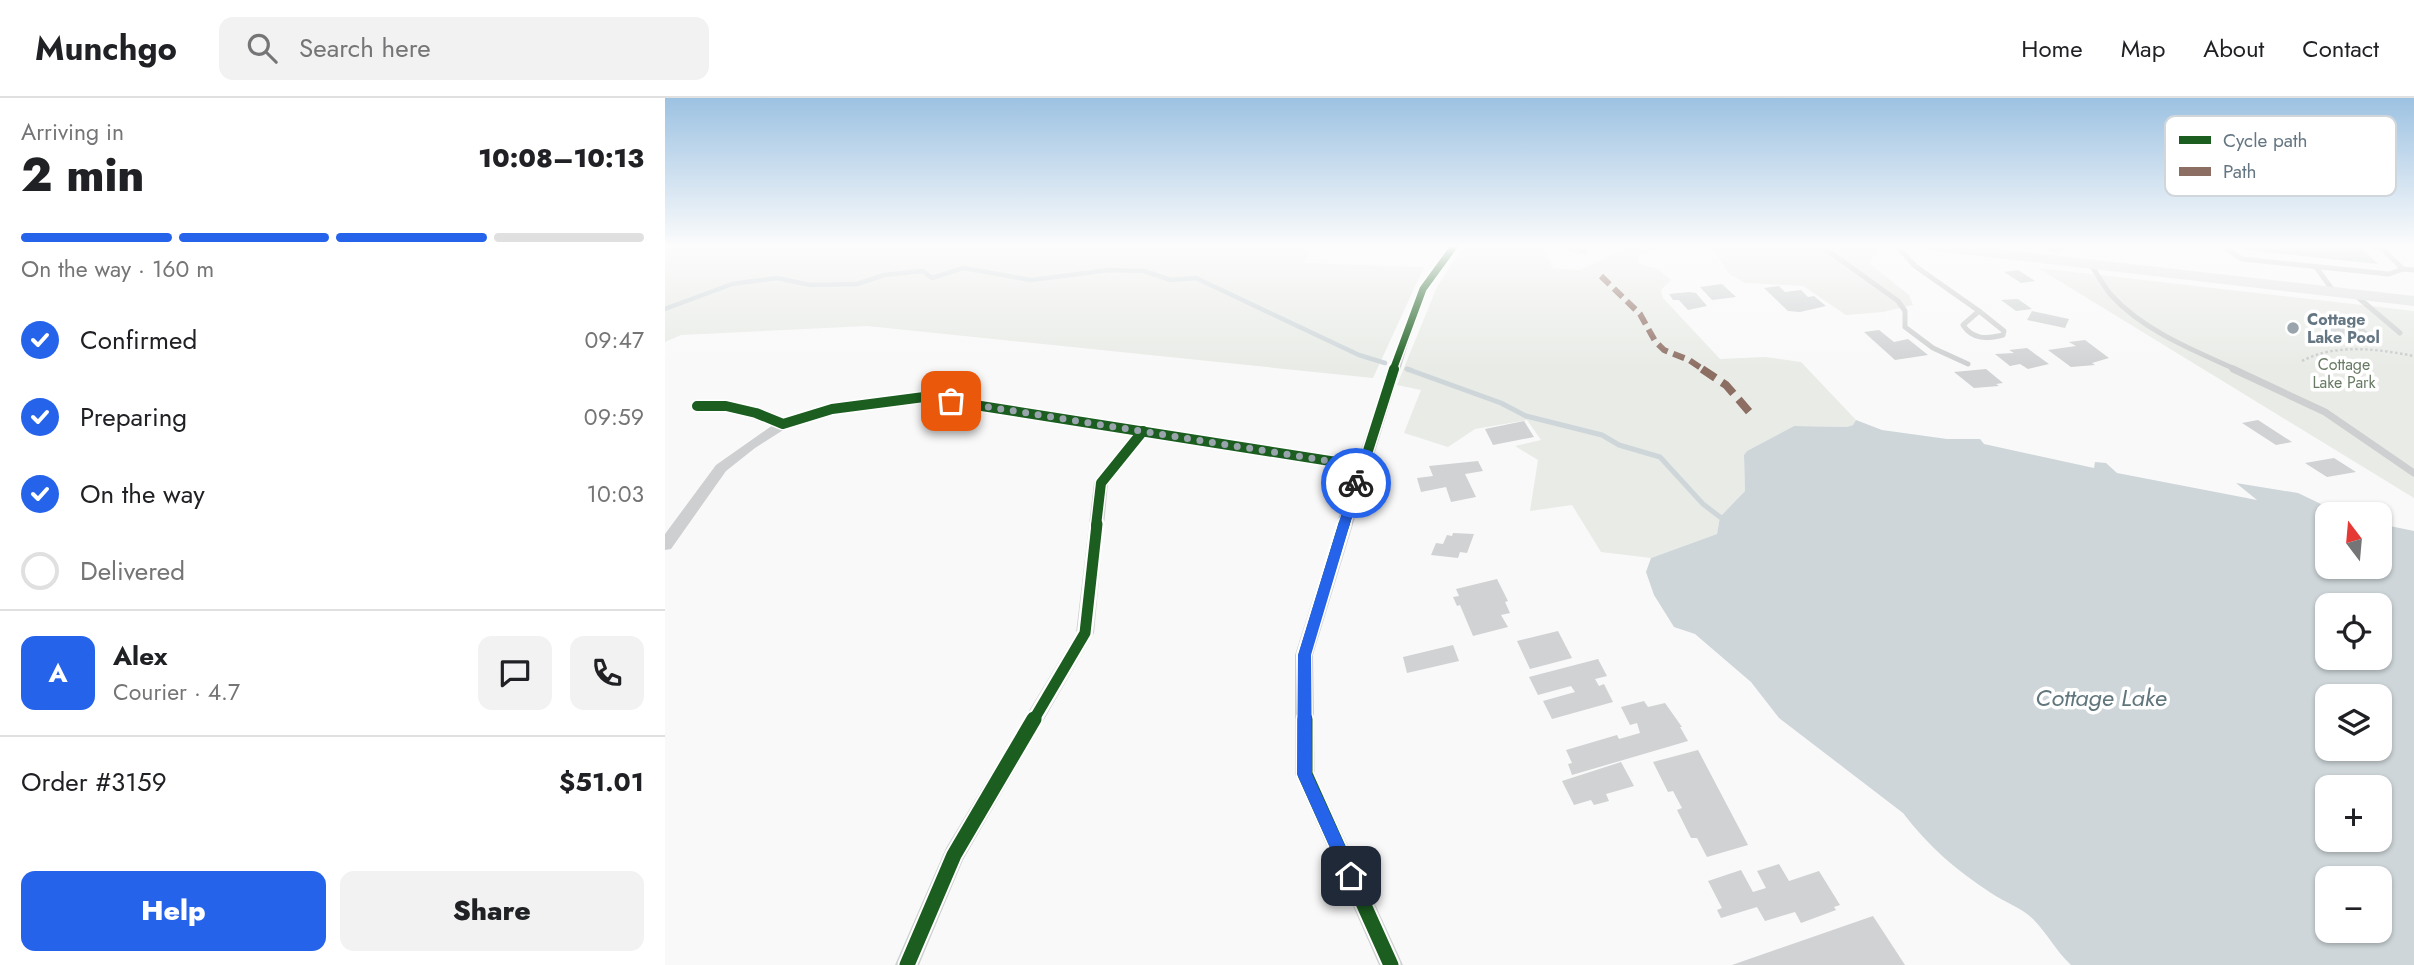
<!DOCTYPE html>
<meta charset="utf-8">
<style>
body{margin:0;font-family:Jost,sans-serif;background:#f2f2f2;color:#202124;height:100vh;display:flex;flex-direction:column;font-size:26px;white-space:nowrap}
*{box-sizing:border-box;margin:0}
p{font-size:23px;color:#757577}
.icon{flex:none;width:38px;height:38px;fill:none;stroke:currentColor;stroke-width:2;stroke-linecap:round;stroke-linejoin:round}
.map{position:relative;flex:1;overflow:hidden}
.panel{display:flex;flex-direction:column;background:#fff;width:665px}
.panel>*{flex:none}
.needle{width:46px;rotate:344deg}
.controls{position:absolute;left:1650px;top:404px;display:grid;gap:14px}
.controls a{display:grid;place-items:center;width:77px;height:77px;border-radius:14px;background:#fff;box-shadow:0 2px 5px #0004;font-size:35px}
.pin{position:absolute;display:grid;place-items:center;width:60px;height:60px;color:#fff;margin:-30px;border-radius:14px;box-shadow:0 4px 10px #0006}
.courier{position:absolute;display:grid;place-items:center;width:70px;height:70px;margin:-35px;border:5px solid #2563eb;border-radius:50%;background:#fff;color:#222;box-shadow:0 2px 9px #0007}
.summary em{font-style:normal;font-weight:800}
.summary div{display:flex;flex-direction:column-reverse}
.summary{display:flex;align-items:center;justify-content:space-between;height:119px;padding:0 21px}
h1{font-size:46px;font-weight:800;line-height:52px}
.bar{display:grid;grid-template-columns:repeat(4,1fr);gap:10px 7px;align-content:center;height:84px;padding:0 21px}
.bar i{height:9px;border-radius:5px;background:#e0e0e0}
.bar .active{background:#2563eb}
.bar p{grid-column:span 4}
.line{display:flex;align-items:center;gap:18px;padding:0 21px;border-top:2px solid #e0e0e0}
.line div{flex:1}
.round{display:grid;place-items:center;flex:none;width:74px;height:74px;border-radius:14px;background:#f2f2f2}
ol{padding:0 21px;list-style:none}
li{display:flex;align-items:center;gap:21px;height:77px}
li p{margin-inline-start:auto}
li .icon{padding:7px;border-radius:50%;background:#2563eb;color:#fff;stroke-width:4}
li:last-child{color:#757577}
li i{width:38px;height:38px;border:4px solid #e0e0e0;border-radius:50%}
.button{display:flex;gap:14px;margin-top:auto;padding:14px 21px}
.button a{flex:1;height:80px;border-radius:14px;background:#2563eb;color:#fff;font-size:28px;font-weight:800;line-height:80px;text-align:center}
.button a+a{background:#f2f2f2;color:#202124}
header{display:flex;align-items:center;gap:42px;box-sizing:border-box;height:98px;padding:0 35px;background:#fff;border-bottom:2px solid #e0e0e0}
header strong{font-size:33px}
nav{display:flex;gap:38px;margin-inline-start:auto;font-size:24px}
.search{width:490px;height:63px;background:#f2f2f2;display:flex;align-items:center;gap:18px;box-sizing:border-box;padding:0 24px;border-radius:14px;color:#757577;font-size:26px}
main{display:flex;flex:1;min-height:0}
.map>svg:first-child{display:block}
</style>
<header>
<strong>Munchgo</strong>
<div class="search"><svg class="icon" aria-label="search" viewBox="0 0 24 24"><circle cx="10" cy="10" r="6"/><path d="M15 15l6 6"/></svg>Search here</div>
<nav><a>Home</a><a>Map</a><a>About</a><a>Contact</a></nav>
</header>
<main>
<section class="panel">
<div class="summary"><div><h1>2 min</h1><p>Arriving in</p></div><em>10:08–10:13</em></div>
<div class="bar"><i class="active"></i><i class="active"></i><i class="active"></i><i></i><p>On the way · 160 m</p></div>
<ol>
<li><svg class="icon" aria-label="check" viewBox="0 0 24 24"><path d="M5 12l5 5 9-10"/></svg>Confirmed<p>09:47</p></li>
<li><svg class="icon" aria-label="check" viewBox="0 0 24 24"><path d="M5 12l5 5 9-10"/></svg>Preparing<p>09:59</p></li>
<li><svg class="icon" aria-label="check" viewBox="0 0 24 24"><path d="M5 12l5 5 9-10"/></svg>On the way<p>10:03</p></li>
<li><i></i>Delivered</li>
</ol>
<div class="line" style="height:126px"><b class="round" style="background:#2563eb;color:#fff">A</b><div><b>Alex</b><p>Courier · 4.7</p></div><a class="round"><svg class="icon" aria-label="chat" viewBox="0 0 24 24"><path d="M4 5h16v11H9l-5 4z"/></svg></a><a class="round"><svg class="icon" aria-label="phone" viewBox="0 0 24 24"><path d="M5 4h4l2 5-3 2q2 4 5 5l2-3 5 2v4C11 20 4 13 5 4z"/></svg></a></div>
<div class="line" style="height:91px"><div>Order #3159</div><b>$51.01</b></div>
<div class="button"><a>Help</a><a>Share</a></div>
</section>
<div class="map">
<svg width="1749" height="867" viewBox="0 0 1749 867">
<rect width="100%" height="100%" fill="#f9f9f9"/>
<g fill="#e8ebe6">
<polygon points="0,147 652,147 638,165 759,169 708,280 202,228 16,237 0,244"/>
<polygon points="799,147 876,147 888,170 915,172 959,151 957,147 994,147 994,151 973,157 974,166 993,171 1006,182 996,192 998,200 1055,261 1100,259 1136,264 1191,322 1188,327 1182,329 1129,328 1082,353 1079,357 1080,393 1055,419 1052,436 986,460 936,454 907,407 865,413 873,362 850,348 876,342 862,322 810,331 783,349 739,335 756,292 732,287 772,189"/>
<polygon points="1046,147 1185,147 1214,150 1204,165 1244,197 1248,207 1218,214 1181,217 1138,188 1080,185 1063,175"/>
<polygon points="1373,170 1749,213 1749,400"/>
</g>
<path fill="#ced6d9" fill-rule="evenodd" d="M1191,322L1217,332L1282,341H1315L1319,346L1429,370L1430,364L1441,365L1452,375L1592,402L1571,385L1633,395L1677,416H1662V469H1715V426L1749,433V867H1406C1391,853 1382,835 1368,821C1357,810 1339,804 1326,795C1292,773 1263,748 1238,715L1114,620L1086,584L1030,536L1009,529L989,497L981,474L986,460L1052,436L1055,419L1080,393L1079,357L1082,353L1129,328L1182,329L1188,327ZM1662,508H1715V560H1662ZM1662,598H1715V651H1662ZM1662,690H1715V742H1662ZM1662,780H1715V833H1662Z"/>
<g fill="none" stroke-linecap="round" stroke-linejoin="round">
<g stroke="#ced6d9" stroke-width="4.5">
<polyline points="0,211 67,186 112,180 145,187 192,186 219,177 258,173 267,180 298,170 366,182 444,172 479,173 506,182 531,180 694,257 720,265"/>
<polyline points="742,271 746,272"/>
</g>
<polyline stroke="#ced6d9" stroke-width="5" points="742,271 836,305 861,318 937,337 954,347 995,359 1038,406 1055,419"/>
</g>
<g fill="#d0d2d3">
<polygon points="901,147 922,147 924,149 921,156 900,152"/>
<polygon points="1381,147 1407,147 1408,150 1389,154 1383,153"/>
<polygon points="1578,147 1693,147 1713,166 1581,152"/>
<polygon points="1353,172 1370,183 1356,185 1339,174"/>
<polygon points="1057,186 1071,199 1047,202 1035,189"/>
<polygon points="1114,188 1120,194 1136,192 1143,199 1149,198 1161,208 1135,214 1123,213 1099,190"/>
<polygon points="1024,194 1031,195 1042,208 1023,212 1014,202 1008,202 1004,196"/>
<polygon points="1353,201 1367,211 1351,213 1336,202"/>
<polygon points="1367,213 1404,221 1400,230 1362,222"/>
<polygon points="1641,217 1664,218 1679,230 1699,231 1711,241 1672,239"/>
<polygon points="1214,232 1229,244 1243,241 1263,257 1230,262 1199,234"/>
<polygon points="1420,242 1444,260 1427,265 1430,267 1406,269 1383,252 1411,248 1404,244"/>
<polygon points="1362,250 1384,266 1363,271 1355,266 1345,268 1330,256 1349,255 1344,252"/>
<polygon points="1321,271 1338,285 1331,286 1334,288 1309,290 1289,274"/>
<polygon points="1593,322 1627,344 1611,347 1577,325"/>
<polygon points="859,323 869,339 828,347 820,331"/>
<polygon points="1669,360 1691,374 1662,379 1640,365"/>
<polygon points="813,363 818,373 800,376 811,399 786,404 781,389 756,394 752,380 768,378 764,368"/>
<polygon points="788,435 809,436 802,455 795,454 793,460 766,457 771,445 778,446 782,437 787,438"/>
<polygon points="832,481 843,503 840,504 845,515 836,517 843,529 808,538 795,507 792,508 788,499 794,498 791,491"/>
<polygon points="893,533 907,560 865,571 852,543"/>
<polygon points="788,547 794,563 742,575 738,559"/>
<polygon points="933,561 942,578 930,581 934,588 939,586 948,604 887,621 878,603 910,594 906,588 873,597 864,579"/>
<polygon points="979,603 983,609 1000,605 1017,629 1015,629 1023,643 907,677 903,666 907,665 901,652 952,637 954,641 975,635 972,625 965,627 956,609"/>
<polygon points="1033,652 1083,747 1042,759 1032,740 1026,740 1012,712 1017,710 1008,693 1003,694 988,664"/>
<polygon points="956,664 969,688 941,696 944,703 929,707 926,702 909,707 897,683"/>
<polygon points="1114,766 1124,783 1154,773 1175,807 1169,809 1171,812 1136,825 1130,814 1100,823 1092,809 1056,820 1052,812 1057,810 1043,783 1076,772 1088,794 1101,790 1092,773"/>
<polygon points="1208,818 1240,867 1067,867"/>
</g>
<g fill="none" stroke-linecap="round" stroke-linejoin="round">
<path stroke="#cbcccd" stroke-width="2.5" stroke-dasharray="2.5 2.5" stroke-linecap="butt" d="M1637,263C1671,245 1712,251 1749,258"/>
<g stroke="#cecfd0" stroke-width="5">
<polyline points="1155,147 1233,203 1240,213 1240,229 1268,250 1303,266"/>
<polyline points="1231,147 1250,168 1314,213"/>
<polyline points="1555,147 1577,161 1724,176 1738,171 1749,172"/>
<polyline points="1713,147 1738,171"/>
<path d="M1426,167C1433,177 1439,189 1447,198C1479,233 1530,253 1572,272"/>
<polyline points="1651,169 1669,194"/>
<polyline points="1689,196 1735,235"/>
<path d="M1314,213L1339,233L1338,237C1322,241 1308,242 1298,227Z"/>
</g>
<polyline stroke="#cecfd0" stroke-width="7" points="1568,271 1660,314 1749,375"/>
<polygon fill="#cecfd0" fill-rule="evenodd" points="785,147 795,147 763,191 744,243 648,557 650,676 738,867 714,867 630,676 630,557 689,371 481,338 443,385 429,535 298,762 254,867 230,867 281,750 411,535 429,385 468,336 259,303 169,315 123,329 90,350 61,373 6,451 0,452 0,436 51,367 108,327 61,312 27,311 27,305 61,304 96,312 119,321 167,307 259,295 692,363 753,191"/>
<polygon fill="#e1e2e2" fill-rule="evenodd" points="1248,147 1297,147 1749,198 1749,208 1255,151"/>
<polyline stroke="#8d6e63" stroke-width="6" stroke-dasharray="12 6" stroke-linecap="butt" points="936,178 975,216 990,243 999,252 1024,262 1039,272"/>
<polyline stroke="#8d6e63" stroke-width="8" stroke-dasharray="16 8" stroke-linecap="butt" points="1037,271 1061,287 1087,317"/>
<defs>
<polyline id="cycleway-far3" points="728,272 758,191 790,147"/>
<g id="cycleway-far2">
<polyline points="32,308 61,308 91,315 118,326 167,311 259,299 697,368"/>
<polyline points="431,428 436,385 478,333"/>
<polyline points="679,428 729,271"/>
</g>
<g id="cycleway-far1">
<polyline points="368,623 420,535 432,426"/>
<polyline points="640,623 639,557 679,426"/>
</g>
<g id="cycleway">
<polyline points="640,621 640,676 726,867"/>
<polyline points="242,867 289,757 369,621"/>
</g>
</defs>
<use href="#cycleway-far3" stroke="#fff" stroke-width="10"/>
<use href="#cycleway-far2" stroke="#fff" stroke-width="13"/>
<use href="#cycleway-far1" stroke="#fff" stroke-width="16"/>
<use href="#cycleway" stroke="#fff" stroke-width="19"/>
<use href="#cycleway-far3" stroke="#1b5e20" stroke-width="7"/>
<use href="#cycleway-far2" stroke="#1b5e20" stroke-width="10"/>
<use href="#cycleway-far1" stroke="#1b5e20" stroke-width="11"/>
<use href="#cycleway" stroke="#1b5e20" stroke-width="15"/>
</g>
<linearGradient id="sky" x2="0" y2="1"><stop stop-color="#9dc2e2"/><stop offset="0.55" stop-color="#fcfcfc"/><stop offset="1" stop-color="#fcfcfc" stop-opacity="0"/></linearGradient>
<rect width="1749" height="269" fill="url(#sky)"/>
<polygon fill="#2563eb" points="691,382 697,385 646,557 647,676 694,778 692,783 686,785 680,783 632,676 633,557 686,385"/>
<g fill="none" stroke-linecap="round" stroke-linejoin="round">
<polyline stroke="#99a4ac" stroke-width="7" stroke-dasharray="0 12.6" points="286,303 696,368 691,385"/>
</g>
<circle fill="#99a4ac" stroke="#fff" stroke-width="2.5" cx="1628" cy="230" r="7"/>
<g text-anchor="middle" stroke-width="7" stroke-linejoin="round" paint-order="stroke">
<g font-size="16" font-weight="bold" fill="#657683" stroke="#fff" text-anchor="start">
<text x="1642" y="227">Cottage<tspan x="1642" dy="18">Lake Pool</tspan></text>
</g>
<g font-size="16" fill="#687a64" stroke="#fff">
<text x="1679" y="272">Cottage<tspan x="1679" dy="18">Lake Park</tspan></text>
</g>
<g font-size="24" font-style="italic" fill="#60757c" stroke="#fff">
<text x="1436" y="608">Cottage Lake</text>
</g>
</g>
<rect x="1500" y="18" width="231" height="80" rx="10" fill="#fff" stroke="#d1d6da" stroke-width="2"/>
<rect x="1514" y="38" width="32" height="8" fill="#1b5e20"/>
<rect x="1514" y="69" width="32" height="9" fill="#8d6e63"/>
<g font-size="19" fill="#657683">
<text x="1558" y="49">Cycle path</text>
<text x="1558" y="80">Path</text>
</g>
</svg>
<div class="controls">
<a><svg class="needle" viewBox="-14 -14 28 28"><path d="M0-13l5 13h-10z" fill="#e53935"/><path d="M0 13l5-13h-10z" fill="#757577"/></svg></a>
<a><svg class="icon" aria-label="locate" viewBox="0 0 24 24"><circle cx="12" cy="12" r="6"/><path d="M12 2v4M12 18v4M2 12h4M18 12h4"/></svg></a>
<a><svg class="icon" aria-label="layers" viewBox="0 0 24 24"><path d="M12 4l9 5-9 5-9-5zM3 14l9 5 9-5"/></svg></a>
<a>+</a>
<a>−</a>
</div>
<div class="pin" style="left:286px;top:303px;background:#ea580c"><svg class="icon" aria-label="bag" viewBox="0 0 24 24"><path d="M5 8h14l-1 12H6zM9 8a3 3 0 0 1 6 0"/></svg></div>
<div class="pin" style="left:686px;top:778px;background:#1f2937"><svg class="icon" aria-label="home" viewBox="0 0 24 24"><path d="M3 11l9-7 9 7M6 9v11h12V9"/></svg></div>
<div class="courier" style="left:691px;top:385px"><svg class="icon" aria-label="bike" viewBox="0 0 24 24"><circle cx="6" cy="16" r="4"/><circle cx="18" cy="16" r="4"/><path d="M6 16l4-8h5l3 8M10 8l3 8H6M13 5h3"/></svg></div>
</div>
</main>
